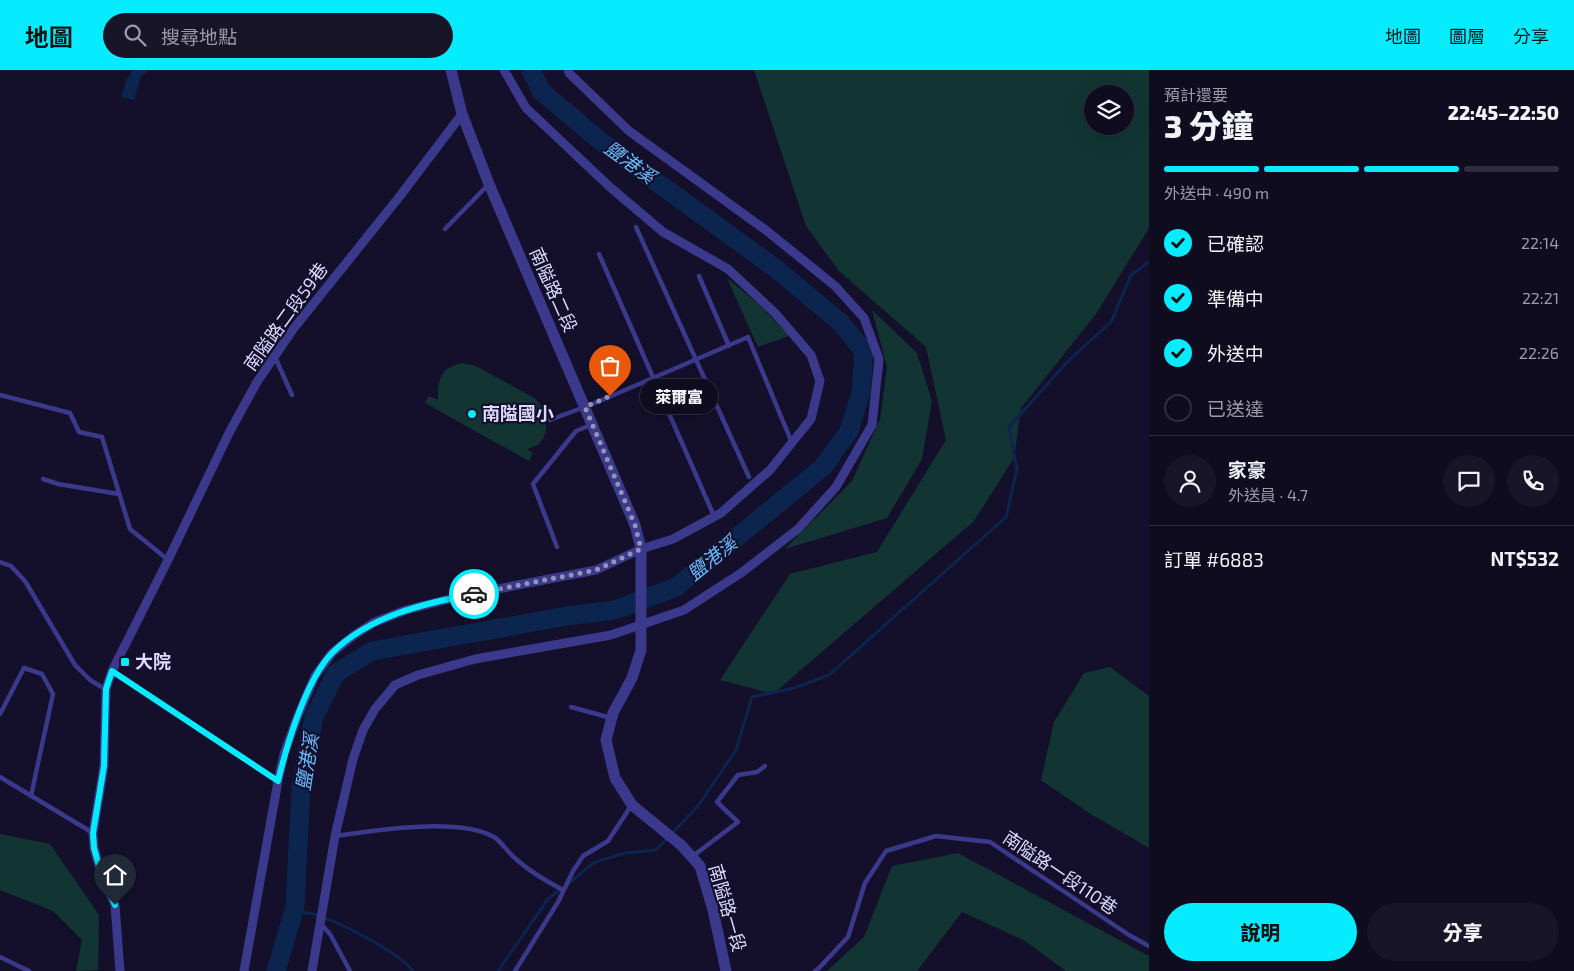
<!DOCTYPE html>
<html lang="zh-TW">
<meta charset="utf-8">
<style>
body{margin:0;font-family:"Exo 2","Noto Sans TC",sans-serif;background:#181529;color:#f1f3f6;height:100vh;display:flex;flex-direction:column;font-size:19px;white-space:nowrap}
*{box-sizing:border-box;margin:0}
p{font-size:16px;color:#9b9ba5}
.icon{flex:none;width:28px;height:28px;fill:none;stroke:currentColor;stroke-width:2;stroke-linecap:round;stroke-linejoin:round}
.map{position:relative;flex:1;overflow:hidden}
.sheet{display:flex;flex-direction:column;background:#0f0c20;width:425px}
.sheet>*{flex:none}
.tools{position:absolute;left:1084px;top:15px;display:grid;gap:10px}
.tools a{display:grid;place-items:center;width:50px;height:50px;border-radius:50%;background:#0f0c20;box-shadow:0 5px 20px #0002,0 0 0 1px #2f2c3e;font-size:25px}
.pin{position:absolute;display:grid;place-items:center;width:42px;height:42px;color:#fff;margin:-51px -21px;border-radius:50% 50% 50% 0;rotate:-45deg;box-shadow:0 0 5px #0007}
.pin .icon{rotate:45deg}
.courier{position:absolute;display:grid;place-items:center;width:50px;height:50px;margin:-25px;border:4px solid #05ecff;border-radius:50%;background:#fff;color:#222;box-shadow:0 1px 6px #0007}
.bubble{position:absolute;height:35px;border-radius:18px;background:#0f0c20;box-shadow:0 5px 20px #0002,0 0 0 1px #2f2c3e;font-size:16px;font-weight:800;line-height:35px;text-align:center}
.overview em{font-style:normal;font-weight:800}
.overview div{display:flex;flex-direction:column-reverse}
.overview{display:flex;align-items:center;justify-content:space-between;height:85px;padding:0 15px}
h1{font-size:32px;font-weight:800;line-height:38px}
.bar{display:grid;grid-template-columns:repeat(4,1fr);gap:8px 5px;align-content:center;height:60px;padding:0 15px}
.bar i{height:6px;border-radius:4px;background:#2f2c3e}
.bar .active{background:#05ecff}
.bar p{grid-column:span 4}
.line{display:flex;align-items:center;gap:12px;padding:0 15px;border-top:1px solid #2f2c3e}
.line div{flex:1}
.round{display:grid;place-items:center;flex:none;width:52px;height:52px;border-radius:26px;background:#181529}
ol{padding:0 15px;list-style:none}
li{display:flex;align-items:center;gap:15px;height:55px}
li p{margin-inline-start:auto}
li .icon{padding:5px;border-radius:50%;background:#05ecff;color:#111;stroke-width:4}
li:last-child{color:#9b9ba5}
li i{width:28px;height:28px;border:2px solid #2f2c3e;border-radius:50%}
.action{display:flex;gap:10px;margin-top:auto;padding:10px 15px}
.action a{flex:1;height:58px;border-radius:30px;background:#05ecff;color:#111;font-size:20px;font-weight:800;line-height:58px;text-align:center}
.action a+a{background:#181529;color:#f1f3f6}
header{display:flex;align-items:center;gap:30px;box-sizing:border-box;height:70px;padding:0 25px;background:#05ecff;color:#111}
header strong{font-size:24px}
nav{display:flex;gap:28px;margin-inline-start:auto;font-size:18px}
.search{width:350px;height:45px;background:#181529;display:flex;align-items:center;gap:12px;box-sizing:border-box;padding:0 18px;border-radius:28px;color:#9b9ba5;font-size:19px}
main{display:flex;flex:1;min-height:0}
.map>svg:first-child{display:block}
</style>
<header>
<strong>地圖</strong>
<div class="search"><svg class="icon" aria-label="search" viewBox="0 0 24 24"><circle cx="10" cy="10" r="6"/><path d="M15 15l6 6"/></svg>搜尋地點</div>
<nav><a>地圖</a><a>圖層</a><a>分享</a></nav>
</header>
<main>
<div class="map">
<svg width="1149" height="901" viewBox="0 0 1149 901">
<rect width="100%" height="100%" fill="#14102b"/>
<g fill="#123533" fill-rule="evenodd">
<path d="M754,0H1149V158L1096,244L1021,338L1014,388L974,451L773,624L720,610L790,504L877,482L946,370L926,277L839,201L806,156ZM1092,24H1125V56H1092Z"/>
<polygon points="727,208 761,236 789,266 758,277"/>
<polygon points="872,240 917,283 932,331 922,389 887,448 785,479 852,411 880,349 887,297"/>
<path d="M462,293L476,296L536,329L545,341L546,360L544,367L538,375L527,379L533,383L529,391L425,333L429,326L438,330C438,309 440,298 462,293Z"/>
<polygon points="1110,597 1149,626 1149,778 1089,743 1041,710 1054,652 1084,603"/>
<polygon points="0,764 50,774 99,845 98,900 76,901 82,870 53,841 0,820"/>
<polygon points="958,783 1149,886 1149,901 1066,901 1025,871 962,842 917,901 827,901 864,867 892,796"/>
</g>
<polygon fill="#0b254f" points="133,0 148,0 141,7 134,30 121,27 126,11"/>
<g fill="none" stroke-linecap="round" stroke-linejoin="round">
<g stroke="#0b254f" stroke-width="3">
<polyline points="569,813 595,792 625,783 656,780 698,736 736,680 752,627 794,618 829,605 1006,447 1017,399 1009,357 1068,291 1111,252 1131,205 1149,192"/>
<path d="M293,842C300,843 307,842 313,844C336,850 399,882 413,901"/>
<polyline points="498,901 548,829 562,818"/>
</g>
<polyline stroke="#0b254f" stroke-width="19" points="276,901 295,837 301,718 314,647 336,603 372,581 567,546 615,540 676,517 823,397 849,361 861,322 864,281 840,252 775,198 603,73 542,22 531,0"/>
<g stroke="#3a398b" stroke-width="4.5">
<polyline points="636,157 749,407"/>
<polyline points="445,159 488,115"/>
<polyline points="599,184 714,446"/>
<polyline points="699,206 729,276"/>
<polyline points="275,287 292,325"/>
<polyline points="0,325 70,343 79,362 102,367 130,459 167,489"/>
<polyline points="550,350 595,333 748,267 792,373"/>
<polyline points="43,409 58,414 119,424"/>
<polyline points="557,477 533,414 576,361 591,355"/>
<polyline points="0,492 11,496 25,511 75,595 90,610 105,619"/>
<polyline points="112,601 277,711"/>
<polyline points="571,637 611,648"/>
<polyline points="0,644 24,598 42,604 53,624 31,726"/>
<polyline points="0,707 93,763"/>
<path d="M336,766C376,760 458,747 494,767C502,772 508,783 516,789C530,802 546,811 563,820"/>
<polyline points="693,786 738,752 717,732 738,705 757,702 765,696"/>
<polyline points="321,854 330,864 350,901"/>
<polyline points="0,887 29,901"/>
<polyline points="515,901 558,832 573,801 583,786 608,771 631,736"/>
<polyline points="815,901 819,898 848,867 865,813 886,781 936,766 990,772 1129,865 1149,876"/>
</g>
<g stroke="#3a398b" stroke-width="9">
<polyline points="120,901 115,835 101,803 94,778 93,763 104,696 106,619 112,601 168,490 230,361 257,312 294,258 400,126 462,44"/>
<polyline points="244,901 278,711 284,684 297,648 315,606 332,583 353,566 373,553 406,540 461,526 596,500 641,479 673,469 721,443 770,400 811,349 820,311 811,285 775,243 728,199 663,162 611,118 526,38 504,0"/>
<polyline points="312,901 335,766 353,689 363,660 375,639 395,615 418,605 475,589 611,565 684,540 741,503 798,459 836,417 872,355 879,289 864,248 835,216 767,161 629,61 569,3 568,0"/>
</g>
<polyline stroke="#3a398b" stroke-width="11" points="451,0 462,44 489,114 635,455 641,479 641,580 632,608 613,643 606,670 615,708 632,735 681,775 700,796 713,840 726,901"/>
</g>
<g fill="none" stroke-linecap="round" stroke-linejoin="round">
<polyline stroke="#9793b5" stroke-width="5" stroke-dasharray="0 9" points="474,524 596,500 641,479 635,455 585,337 610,326"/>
<path stroke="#05ecff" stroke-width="6" d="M115,835L101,803L94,778L93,763L104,696L106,619L112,601L278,711C287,674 306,610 332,583C369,546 425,533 474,524"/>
</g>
<g fill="#05ecff" stroke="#14102b" stroke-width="2">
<circle cx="472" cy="344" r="5"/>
<rect x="120" y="587" width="10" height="10" rx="2.5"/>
</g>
<g text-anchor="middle" stroke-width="4.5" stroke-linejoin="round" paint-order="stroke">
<g font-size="18" fill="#ddd9ff" stroke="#14102b">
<text transform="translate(553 220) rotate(66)" y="6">南隘路二段</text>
<text transform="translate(286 247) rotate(-54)" y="6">南隘路二段59巷</text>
<text transform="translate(1060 803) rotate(34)" y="6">南隘路一段110巷</text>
<text transform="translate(727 838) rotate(74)" y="6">南隘路一段</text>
</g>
<g font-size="18" font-weight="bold" fill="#ddd9ff" stroke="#14102b" text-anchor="start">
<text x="482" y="350">南隘國小</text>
<text x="135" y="598">大院</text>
</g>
<g font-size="19" font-style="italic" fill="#67bcff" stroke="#14102b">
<text transform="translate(630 92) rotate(36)" y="7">鹽港溪</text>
<text transform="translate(712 488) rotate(-39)" y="7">鹽港溪</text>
<text transform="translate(307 692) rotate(-81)" y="7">鹽港溪</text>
</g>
</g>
</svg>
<div class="tools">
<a><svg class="icon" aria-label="layers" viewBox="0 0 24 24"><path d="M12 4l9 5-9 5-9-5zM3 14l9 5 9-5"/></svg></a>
</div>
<div class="pin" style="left:610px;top:326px;background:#ea580c"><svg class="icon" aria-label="bag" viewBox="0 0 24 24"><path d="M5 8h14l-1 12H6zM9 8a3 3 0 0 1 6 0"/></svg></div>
<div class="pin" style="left:115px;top:835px;background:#1f2937"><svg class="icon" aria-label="home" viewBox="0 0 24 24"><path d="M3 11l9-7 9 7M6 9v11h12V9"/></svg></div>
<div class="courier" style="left:474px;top:524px"><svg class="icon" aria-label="car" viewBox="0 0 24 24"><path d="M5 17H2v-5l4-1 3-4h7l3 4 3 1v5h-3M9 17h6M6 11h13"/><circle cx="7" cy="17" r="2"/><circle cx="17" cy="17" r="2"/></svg></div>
<div class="bubble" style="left:640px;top:309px;width:78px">萊爾富</div>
</div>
<section class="sheet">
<div class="overview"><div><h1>3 分鐘</h1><p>預計還要</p></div><em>22:45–22:50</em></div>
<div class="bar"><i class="active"></i><i class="active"></i><i class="active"></i><i></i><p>外送中 · 490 m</p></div>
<ol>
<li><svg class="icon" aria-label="check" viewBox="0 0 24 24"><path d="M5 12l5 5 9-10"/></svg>已確認<p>22:14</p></li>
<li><svg class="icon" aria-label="check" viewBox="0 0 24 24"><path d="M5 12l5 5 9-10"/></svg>準備中<p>22:21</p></li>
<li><svg class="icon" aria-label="check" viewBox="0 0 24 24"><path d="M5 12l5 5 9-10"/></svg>外送中<p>22:26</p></li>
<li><i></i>已送達</li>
</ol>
<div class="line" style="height:90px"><a class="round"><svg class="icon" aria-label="person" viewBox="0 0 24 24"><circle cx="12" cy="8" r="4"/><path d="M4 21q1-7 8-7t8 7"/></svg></a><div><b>家豪</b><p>外送員 · 4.7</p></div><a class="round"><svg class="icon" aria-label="chat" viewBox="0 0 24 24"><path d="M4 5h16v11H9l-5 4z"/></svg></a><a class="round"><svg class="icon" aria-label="phone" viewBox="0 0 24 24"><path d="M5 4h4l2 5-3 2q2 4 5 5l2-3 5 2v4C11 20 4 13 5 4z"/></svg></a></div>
<div class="line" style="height:65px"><div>訂單 #6883</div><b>NT$532</b></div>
<div class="action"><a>說明</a><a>分享</a></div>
</section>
</main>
